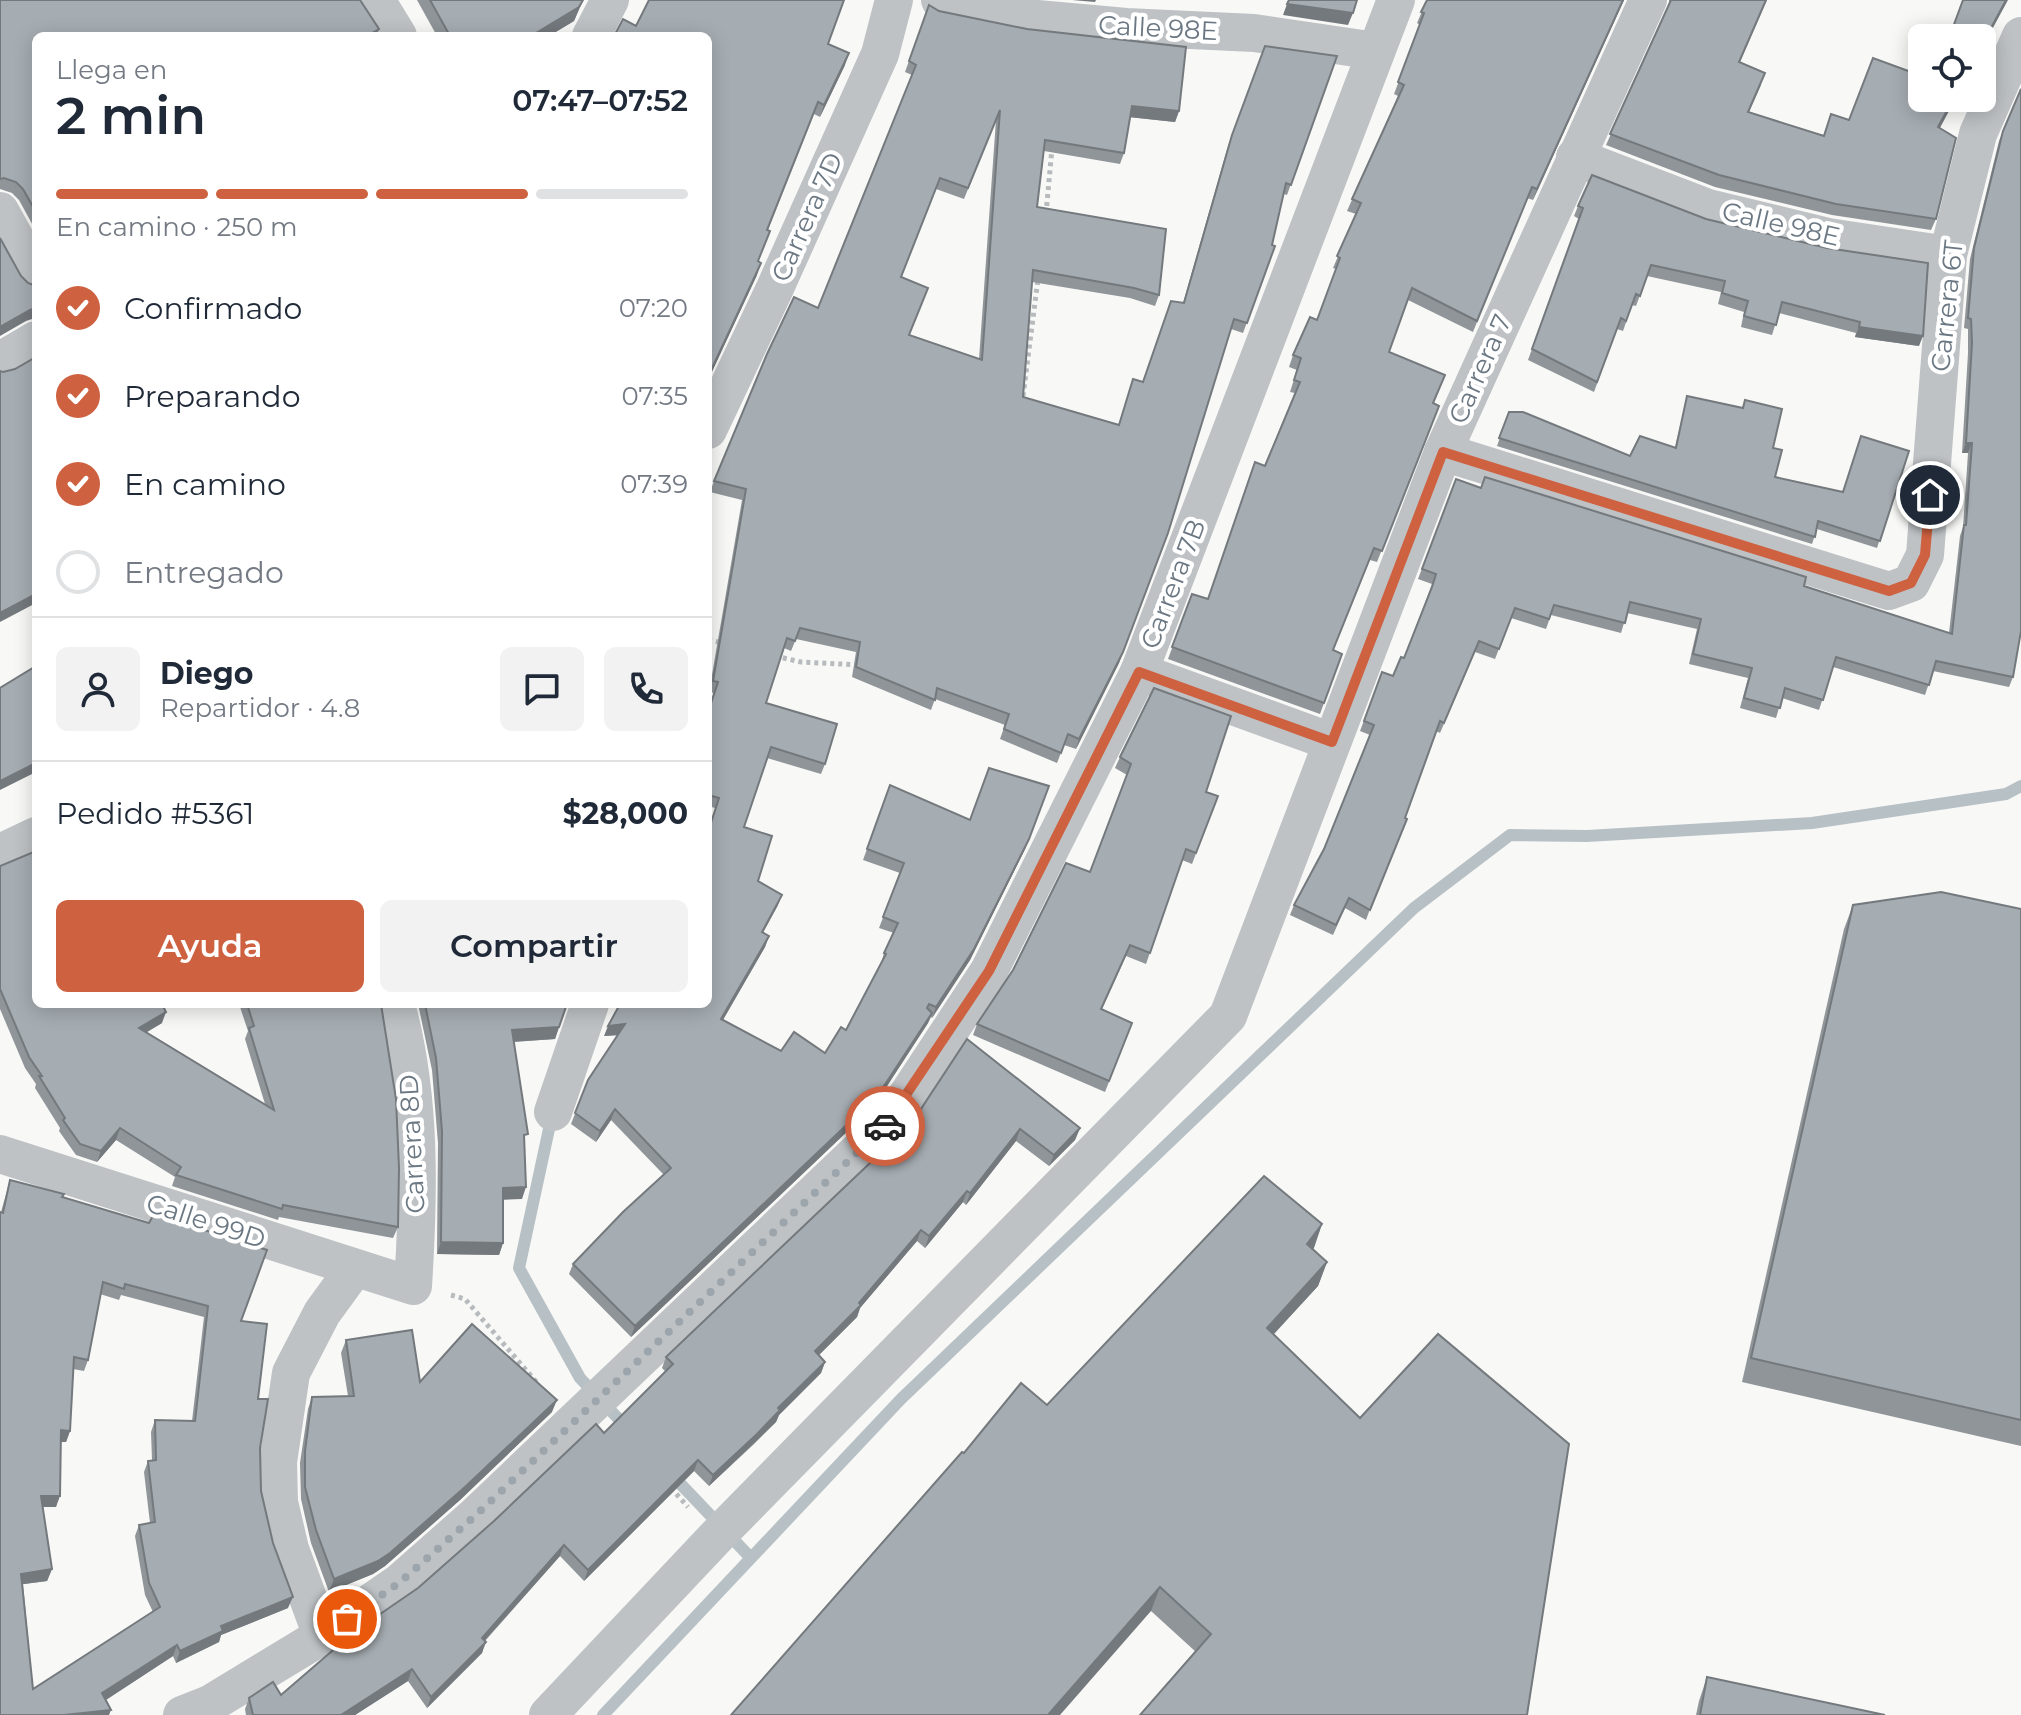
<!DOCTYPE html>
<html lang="es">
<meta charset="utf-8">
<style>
body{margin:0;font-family:Montserrat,sans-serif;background:#f2f2f3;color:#1f2937;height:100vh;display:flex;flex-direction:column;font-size:30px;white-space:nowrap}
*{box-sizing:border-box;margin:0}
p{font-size:26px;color:#747a83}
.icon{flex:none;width:44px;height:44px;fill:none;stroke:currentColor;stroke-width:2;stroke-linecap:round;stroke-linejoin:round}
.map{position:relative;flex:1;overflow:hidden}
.side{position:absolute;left:32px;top:32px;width:680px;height:976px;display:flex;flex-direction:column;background:#fff;border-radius:12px;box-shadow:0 4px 20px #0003}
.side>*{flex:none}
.fabs{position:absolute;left:1908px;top:24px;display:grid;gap:16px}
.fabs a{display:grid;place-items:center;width:88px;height:88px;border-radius:12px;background:#fff;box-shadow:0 4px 20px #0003;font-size:40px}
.pin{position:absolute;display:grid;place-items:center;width:68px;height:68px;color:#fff;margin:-34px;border:4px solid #fff;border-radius:50%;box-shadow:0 2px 8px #0007}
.courier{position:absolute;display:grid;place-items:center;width:80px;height:80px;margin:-40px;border:6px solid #ce6140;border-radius:50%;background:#fff;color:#222;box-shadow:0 2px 10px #0007}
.head em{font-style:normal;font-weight:600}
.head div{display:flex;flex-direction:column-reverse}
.head{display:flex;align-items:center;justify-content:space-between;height:136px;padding:0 24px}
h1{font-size:52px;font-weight:600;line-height:60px}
.bar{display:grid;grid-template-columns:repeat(4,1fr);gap:12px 8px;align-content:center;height:96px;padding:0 24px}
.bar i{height:10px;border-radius:6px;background:#e0e1e3}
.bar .selected{background:#ce6140}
.bar p{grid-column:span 4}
.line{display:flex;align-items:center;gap:20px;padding:0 24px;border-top:2px solid #e0e1e3}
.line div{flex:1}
.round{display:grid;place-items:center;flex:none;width:84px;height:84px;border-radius:12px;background:#f2f2f3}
ol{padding:0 24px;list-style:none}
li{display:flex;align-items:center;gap:24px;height:88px}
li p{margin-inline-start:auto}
li .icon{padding:8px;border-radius:50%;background:#ce6140;color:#fff;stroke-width:4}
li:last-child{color:#747a83}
li i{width:44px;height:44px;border:4px solid #e0e1e3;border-radius:50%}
.button{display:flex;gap:16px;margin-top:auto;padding:16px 24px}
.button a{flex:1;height:92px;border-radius:12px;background:#ce6140;color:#fff;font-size:32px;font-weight:600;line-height:92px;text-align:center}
.button a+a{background:#f2f2f3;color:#1f2937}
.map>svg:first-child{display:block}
</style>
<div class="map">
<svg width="2021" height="1715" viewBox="0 0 2021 1715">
<rect width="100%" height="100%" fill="#f8f8f6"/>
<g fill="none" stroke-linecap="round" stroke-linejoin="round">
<g stroke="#b7c1c5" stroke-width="12">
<polyline points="552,1115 519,1268 580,1378 629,1430"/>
<polyline points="672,1475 750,1557"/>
<polyline points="603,1715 901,1399 1414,908 1510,835 1587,836 1812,823 2006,794 2021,786"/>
</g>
<g stroke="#b8bbbe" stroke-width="5" stroke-dasharray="4 4" stroke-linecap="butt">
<polyline points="1046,214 1052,148"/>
<polyline points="1022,404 1038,279"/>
<polyline points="708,640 723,643"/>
<polyline points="775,656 801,662 860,665"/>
<polyline points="451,1295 465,1299 538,1384"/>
<polyline points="671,1488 688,1507"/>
</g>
<g stroke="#bec2c5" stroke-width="38">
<polyline points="376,0 398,36"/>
<polyline points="940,0 1027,18 1126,27 1254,33 1376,51"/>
<polyline points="591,36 610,0"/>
<polyline points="1575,157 1708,208 1828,237 1948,255"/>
<polyline points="0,211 36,276"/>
<polyline points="0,361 36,340"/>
<polyline points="708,430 775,288 880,54 894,0"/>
<polyline points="1443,452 1889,591 1911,583 1925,555 1948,255 1978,134 2021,36"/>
<polyline points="1139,672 1332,742"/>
<polyline points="0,853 36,836"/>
<polyline points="553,1112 590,1004"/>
<path d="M0,1154L413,1286C419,1192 421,1095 396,1004"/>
<polyline points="322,1636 290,1549 279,1502 278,1462 291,1373 322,1313 354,1269"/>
<polyline points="182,1715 210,1704 322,1636 399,1583 475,1516 891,1120 989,971 1139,672 1396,0"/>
<polyline points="548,1715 716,1537 1228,1016 1443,452 1648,0"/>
</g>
</g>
<g fill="#8f9599" fill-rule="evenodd">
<polygon points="0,0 36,36 36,231 19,200 12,193 0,189"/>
<polygon points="417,0 583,0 574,21 549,36 437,36"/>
<polygon points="1427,0 1624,0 1533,200 1527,198 1473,332 1408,300 1389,352 1434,403 1439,406 1377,562 1370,560 1333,650 1342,654 1320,714 1168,659 1192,594 1208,599 1295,393 1290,392 1297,370 1289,367 1293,355 1317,320 1336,269 1333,268 1356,214 1347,211 1398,96 1394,94 1420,25 1417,23"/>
<polygon points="1669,0 1767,0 1740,62 1761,85 1749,112 1823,136 1831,114 1849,120 1940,128 1936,219 1931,230 1832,215 1715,187 1606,145 1669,5"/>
<path d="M929,5L939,11L1179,111L1175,122L1130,117L1124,153L1120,164L1044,151L1037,207L1159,295L1155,306L1130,298L1032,282L1023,397L1118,425L1143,382L1183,303L1228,146L1265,46L1337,56L1287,195L1284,194L1272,245L1275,246L1243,333L1231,329L1119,663L1076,749L1064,745L1057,763L1000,739L1005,725L935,699L931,710L852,677L856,652L796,639L791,651L784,648L766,703L825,764L821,774L767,758L744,827L758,881L778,905L763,932L769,936L765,947L723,1020L781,1051L825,1053L846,1030L881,964L884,953L894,933L879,928L900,873L863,860L890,785L970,820L1049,786L1025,849L970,960L932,1018L931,1017L928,1023L874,1106L631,1337L569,1274L573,1264L664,1175L611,1120L596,1142L571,1124L588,1080L617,1035L604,1036L708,1004L715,808L708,806V711L714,693L709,692L742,500L710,492L714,481L818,308L912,75L905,72ZM996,120L979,359L909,335L901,277L936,189L964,199Z"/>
<polygon points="636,26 828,44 845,65 820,117 814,114 768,230 758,261 757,275 708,380 708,36"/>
<polygon points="2003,131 2013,677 2009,687 1933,671 1925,695 1833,667 1819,710 1782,698 1776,718 1740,708 1748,678 1689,664 1697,629 1627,613 1621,633 1551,615 1546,629 1511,618 1495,659 1475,652 1440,733 1436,731 1366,920 1345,908 1333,935 1290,915 1294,905 1324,849 1370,735 1360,731 1382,672 1393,676 1404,658 1432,584 1418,579 1456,479 1481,488 1804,586 1949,633 1960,536 1963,527 1968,453 1962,453 1968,353 1968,329 1964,328 1970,259 1999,141"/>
<polygon points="1578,206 1919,346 1855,337 1856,333 1779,313 1772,335 1741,327 1744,312 1718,304 1721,292 1647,276 1636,306 1632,305 1623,331 1617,329 1594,392 1528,360 1579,219 1574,216"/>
<polygon points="1687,396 1742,408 1745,400 1773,448 1775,477 1843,492 1909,451 1877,548 1817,529 1812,544 1497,446 1509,412 1630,456 1675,447"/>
<polygon points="1120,757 1218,796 1192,864 1182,860 1146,964 1126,956 1102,1009 1132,1023 1105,1092 973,1035 977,1024 1090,872 1127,775 1115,768"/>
<polygon points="0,866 162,1023 147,1032 265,1104 245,1039 248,1031 239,1004 381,1004 398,1227 393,1238 279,1217 278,1220 172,1186 175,1177 116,1140 97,1162 76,1155 59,1131 60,1128 35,1088 36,1084 25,1068 0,1009"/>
<polygon points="1853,905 2021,909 2021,1446 1742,1382 1844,929"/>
<polygon points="418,1004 567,1004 555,1039 514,1042 525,1142 522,1199 503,1199 503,1243 499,1255 437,1254 438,1143 432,1070"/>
<polygon points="911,1124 1080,1128 1075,1140 1049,1166 1016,1141 966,1205 963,1202 925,1248 917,1241 860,1308 857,1317 819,1355 825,1362 821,1373 779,1415 776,1422 753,1445 709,1486 694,1471 584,1581 560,1556 485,1641 482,1653 427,1708 408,1681 355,1715 246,1715 245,1709 249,1698 281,1695 418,1588 604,1433 666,1372 662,1368 666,1357"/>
<path d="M10,1180L64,1194L63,1197L241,1321L258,1399L261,1491L288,1608L221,1635L219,1642L176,1663L173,1656L106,1700L0,1715L1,1212ZM100,1294L119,1300L121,1295L204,1317L192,1421L155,1420L151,1432L152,1460L148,1461L144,1472L150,1523L139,1525L135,1536L145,1595L153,1612L33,1689L23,1584L47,1581L52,1569L43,1507H56L61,1442H66L70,1431L73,1369L84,1371L88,1360Z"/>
<polygon points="1322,1224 1313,1249 1327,1262 1318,1286 1274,1334 1360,1418 1569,1444 1196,1652 1151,1611 964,1453 1047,1405"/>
<polygon points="346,1340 420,1382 552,1412 460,1500 385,1566 373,1574 329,1592 311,1543 301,1499 300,1463 308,1409 312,1397 348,1396 341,1353"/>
<polygon points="1707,1677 1885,1715 1696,1715 1699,1701"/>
</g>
<g fill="#74797d">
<polygon points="583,0 574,21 549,36 531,36"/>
<polygon points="1072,0 1096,0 1095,2"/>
<polygon points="1623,0 1624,0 1533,200 1537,189"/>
<polygon points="2006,0 2008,0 1982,48 1982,45"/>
<polygon points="1287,4 1353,13 1348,25 1283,15"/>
<polygon points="379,29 376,36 367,36"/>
<polygon points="849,53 845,65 820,117 824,105"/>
<polygon points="1954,98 1956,98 1934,139 1938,127"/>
<polygon points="1132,106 1179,111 1175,122 1128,117"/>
<polygon points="761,263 757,275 708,380 708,377"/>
<polygon points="36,308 35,318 26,321 0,336 0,327 30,310"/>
<polygon points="1859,327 1923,336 1919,346 1855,337"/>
<polygon points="1966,443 1972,443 1968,453 1962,453"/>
<polygon points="1168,533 1119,663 1076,749 1079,739"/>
<polygon points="36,594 36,603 0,622 0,613"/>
<polygon points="36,763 36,772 0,790 0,781"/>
<polygon points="1029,839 1025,849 970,960 932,1018 936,1007"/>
<polygon points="782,895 778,905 758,942 762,932"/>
<polygon points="769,936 765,947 717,1030 721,1019"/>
<polygon points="166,1012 162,1023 135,1039 139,1028"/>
<polygon points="932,1013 928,1023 874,1106 631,1337 635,1326"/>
<polygon points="625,1024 621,1035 604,1036 608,1026"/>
<polygon points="559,1027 555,1039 508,1042 512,1030"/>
<polygon points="615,1109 611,1120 596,1142 600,1131"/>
<polygon points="120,1128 116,1140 97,1162 101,1151"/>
<polygon points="1080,1128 1075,1140 1049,1166 1054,1155"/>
<polygon points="1020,1129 1016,1141 966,1205 970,1193"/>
<polygon points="526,1187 522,1199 499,1200 503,1188"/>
<polygon points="967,1191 963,1202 925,1248 929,1236"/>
<polygon points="1322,1224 1314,1248 1298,1268 1307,1244"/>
<polygon points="921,1230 917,1241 860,1308 857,1317 811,1363 815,1351"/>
<polygon points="441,1242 503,1243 499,1255 437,1254"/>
<polygon points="1327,1262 1318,1286 1258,1351 1267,1328"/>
<polygon points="825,1362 821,1373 779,1415 776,1422 709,1486 713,1475 778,1408"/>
<polygon points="557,1400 552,1412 460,1500 385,1566 373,1574 329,1592 334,1579"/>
<polygon points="61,1430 70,1431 66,1442 57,1442"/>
<polygon points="698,1460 694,1471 584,1581 588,1570"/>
<polygon points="41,1496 60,1496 56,1507 37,1507"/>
<polygon points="564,1545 560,1556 477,1649 482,1638"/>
<polygon points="52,1569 47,1581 17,1585 21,1574"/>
<polygon points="1160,1587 1151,1611 1060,1715 1048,1715"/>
<polygon points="293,1597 288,1608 221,1635 219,1642 176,1663 180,1651 221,1626"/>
<polygon points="486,1642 482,1653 427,1708 431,1697"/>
<polygon points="177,1645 173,1656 98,1705 102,1693"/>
<polygon points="412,1669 408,1681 355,1715 341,1715"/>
<polygon points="111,1710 109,1715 64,1715"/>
</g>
<g fill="#a6adb2" stroke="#74797d" stroke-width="2" fill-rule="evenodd">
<polygon points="0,0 360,0 379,29 367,36 36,36 36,212 23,189 16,182 4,178 0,179"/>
<polygon points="430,0 583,0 579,7 531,36 450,36"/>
<polygon points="649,0 844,0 828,44 849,53 824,105 818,102 767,230 770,231 758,261 761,263 708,377 708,36 614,36 623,19 636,26"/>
<polygon points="1289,0 1357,0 1353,13 1287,4"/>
<polygon points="1427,0 1623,0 1537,189 1532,187 1477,321 1412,288 1389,352 1445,375 1433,403 1439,406 1382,551 1374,548 1333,650 1342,654 1324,703 1172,647 1192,594 1208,599 1255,462 1265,466 1300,382 1294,380 1301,358 1293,355 1310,317 1317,320 1340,258 1337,256 1361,203 1352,199 1404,85 1398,82 1424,13 1421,12"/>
<polygon points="1671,0 1766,0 1739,62 1765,73 1748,112 1824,136 1831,114 1849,120 1873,58 1922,76 1922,98 1954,98 1938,127 1956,138 1936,219 1836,204 1719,175 1610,134"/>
<polygon points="1963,0 2006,0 1982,45 1982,38 1949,38"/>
<path d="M929,5L939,11L1027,29L1186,47L1179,111L1132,106L1124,153L1045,140L1037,207L1166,229L1159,295L1134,288L1033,270L1023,397L1119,425L1133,379L1143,382L1171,301L1184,303L1232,135L1265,46L1337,56L1291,185L1286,183L1272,245L1275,246L1247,323L1234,319L1168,533L1123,652L1079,739L1068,734L1061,753L1004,729L1009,714L937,688L935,700L856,667L860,642L800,628L795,641L787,638L766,703L837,724L825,764L771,747L744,827L772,836L758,881L782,895L762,932L769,936L721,1019L781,1051L794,1032L825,1053L841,1027L846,1030L886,954L884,953L898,923L883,917L904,863L867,849L890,785L970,820L989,768L1049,786L1029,839L974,949L936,1007L929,1004L927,1008L932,1013L878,1095L635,1326L573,1264L623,1212L671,1168L615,1109L600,1131L575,1113L588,1080L625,1024L608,1026L620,1004H708V832L719,798L708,795V712L718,682L713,681L746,489L714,481L767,354L794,297L818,308L916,65L909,61ZM1000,110L982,360L909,335L928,288L901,277L940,178L968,188Z"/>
<polygon points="2021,89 2021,631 2013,677 1936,661 1929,685 1836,657 1823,700 1785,688 1780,708 1744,698 1752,668 1693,654 1701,619 1630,602 1625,623 1554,605 1549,619 1515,608 1499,649 1479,641 1444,723 1440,721 1405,818 1407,819 1370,910 1349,898 1336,925 1294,905 1324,849 1374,725 1364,721 1382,672 1393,676 1401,657 1404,658 1432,587 1436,574 1422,569 1456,479 1481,488 1485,477 1806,577 1804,586 1952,634 1964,525 1966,525 1972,443 1966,443 1972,343 1971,319 1968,318 1974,248 2003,131"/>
<polygon points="1592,175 1706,219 1827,248 1928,263 1923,336 1859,327 1860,322 1782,302 1776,325 1744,316 1748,301 1722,293 1725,281 1651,265 1640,296 1636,294 1626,321 1621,318 1597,382 1532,349 1583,208 1578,206"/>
<polygon points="0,238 21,276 28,283 36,286 36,308 30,310 0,327"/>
<polygon points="36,357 36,594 0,613 0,371 3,372 15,369"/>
<polygon points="1687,396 1743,408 1745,400 1782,409 1773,448 1782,450 1775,477 1843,492 1861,436 1909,451 1880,541 1818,521 1815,537 1499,438 1509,412 1523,412 1630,456 1640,436 1676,448"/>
<polygon points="36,666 36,763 0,781 0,688"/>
<polygon points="1154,688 1231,716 1206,792 1218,796 1196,853 1186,849 1150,953 1130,945 1101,1009 1132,1023 1109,1081 977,1024 1013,970 1066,863 1090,872 1131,764 1120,757"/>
<polygon points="36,851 36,1004 162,1004 166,1012 139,1028 274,1110 249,1028 254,1026 247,1004 381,1004 396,1099 399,1168 398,1227 283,1205 282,1209 176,1175 181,1167 120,1128 101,1151 80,1144 63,1120 65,1118 39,1076 42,1076 29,1057 0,989 0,866"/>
<polygon points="1941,892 2021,909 2021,1420 1751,1358 1853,905"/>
<polygon points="425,1004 567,1004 559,1027 512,1030 528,1134 524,1135 526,1187 503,1188 503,1243 441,1242 442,1131 436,1058"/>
<polygon points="967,1039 1080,1128 1054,1155 1020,1129 970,1193 967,1191 929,1236 921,1230 859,1303 861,1305 815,1351 825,1362 778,1408 780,1410 757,1434 713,1475 698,1460 588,1570 564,1545 482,1638 486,1642 431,1697 412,1669 341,1715 253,1715 249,1698 273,1682 281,1695 354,1632 418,1588 494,1521 596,1424 604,1433 673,1364 666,1357 911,1124"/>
<polygon points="1264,1176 1322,1224 1307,1244 1327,1262 1267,1328 1360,1418 1438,1334 1569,1444 1527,1715 1140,1715 1211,1634 1160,1587 1048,1715 731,1715 962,1452 964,1453 1021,1383 1047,1405"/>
<path d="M10,1180L64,1194L62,1197L149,1223L154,1214L267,1250L241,1321L267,1324L258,1399H268L260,1448L261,1491L273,1543L293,1597L221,1626L223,1631L180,1651L177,1645L102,1693L111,1710L64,1715H0V1212L3,1213ZM103,1282L124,1289L125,1284L208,1306L195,1421L155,1420L156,1460L148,1461L155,1522L139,1525L149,1583L160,1607L33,1689L21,1574L52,1569L41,1496H60L61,1430L70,1431L74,1357L88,1360Z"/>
<polygon points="472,1324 557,1400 465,1487 390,1553 378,1561 334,1579 316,1530 305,1487 305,1451 312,1397 354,1396 346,1340 412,1330 420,1382"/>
<polygon points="1707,1677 1885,1715 1700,1715"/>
</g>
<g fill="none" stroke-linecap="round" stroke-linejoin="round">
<polyline stroke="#9ca5ab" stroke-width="8" stroke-dasharray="0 14.4" points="347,1619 399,1583 475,1516 885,1126"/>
<polyline stroke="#ce6140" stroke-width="10" points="885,1126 989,971 1139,672 1332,742 1443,452 1889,591 1911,583 1925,555 1930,495"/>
</g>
<g text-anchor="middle" stroke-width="8" stroke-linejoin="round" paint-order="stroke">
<g font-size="26" fill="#6b7883" stroke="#fff">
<text transform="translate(1158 28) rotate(3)" y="9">Calle 98E</text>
<text transform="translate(807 217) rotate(-66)" y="9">Carrera 7D</text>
<text transform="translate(1781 224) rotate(13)" y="9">Calle 98E</text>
<text transform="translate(1947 306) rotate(-84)" y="9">Carrera 6T</text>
<text transform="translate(1480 369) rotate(-66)" y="9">Carrera 7</text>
<text transform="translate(1173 584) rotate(-69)" y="9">Carrera 7B</text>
<text transform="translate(412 1144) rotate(-93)" y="9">Carrera 8D</text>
<text transform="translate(206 1221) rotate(18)" y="9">Calle 99D</text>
</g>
</g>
</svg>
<div class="fabs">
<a><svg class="icon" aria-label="locate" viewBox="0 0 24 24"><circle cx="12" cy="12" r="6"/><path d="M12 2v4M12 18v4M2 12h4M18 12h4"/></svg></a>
</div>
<div class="pin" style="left:347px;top:1619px;background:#ea580c"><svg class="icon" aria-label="bag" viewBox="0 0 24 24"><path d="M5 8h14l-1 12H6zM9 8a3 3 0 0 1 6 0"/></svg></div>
<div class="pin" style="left:1930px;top:495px;background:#1f2937"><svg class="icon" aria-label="home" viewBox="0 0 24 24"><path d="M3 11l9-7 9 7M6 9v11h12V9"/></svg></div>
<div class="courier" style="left:885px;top:1126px"><svg class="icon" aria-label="car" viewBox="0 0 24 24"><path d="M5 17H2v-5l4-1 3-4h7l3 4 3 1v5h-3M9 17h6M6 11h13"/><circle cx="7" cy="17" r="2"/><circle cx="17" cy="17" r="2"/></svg></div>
<section class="side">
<div class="head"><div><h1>2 min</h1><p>Llega en</p></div><em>07:47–07:52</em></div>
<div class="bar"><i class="selected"></i><i class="selected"></i><i class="selected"></i><i></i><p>En camino · 250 m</p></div>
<ol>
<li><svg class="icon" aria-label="check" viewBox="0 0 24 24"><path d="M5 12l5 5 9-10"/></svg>Confirmado<p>07:20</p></li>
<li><svg class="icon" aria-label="check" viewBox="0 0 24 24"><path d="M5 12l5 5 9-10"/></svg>Preparando<p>07:35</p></li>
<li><svg class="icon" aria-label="check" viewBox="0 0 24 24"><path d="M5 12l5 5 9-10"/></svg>En camino<p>07:39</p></li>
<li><i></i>Entregado</li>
</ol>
<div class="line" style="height:144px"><a class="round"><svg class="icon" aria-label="person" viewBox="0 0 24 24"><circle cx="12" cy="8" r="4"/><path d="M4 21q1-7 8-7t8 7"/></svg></a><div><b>Diego</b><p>Repartidor · 4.8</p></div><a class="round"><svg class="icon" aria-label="chat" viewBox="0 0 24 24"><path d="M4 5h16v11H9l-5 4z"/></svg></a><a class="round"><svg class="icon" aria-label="phone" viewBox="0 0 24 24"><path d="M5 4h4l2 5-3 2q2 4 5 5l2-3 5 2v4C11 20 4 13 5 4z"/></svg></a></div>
<div class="line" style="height:104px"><div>Pedido #5361</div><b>$28,000</b></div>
<div class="button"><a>Ayuda</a><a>Compartir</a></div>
</section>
</div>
